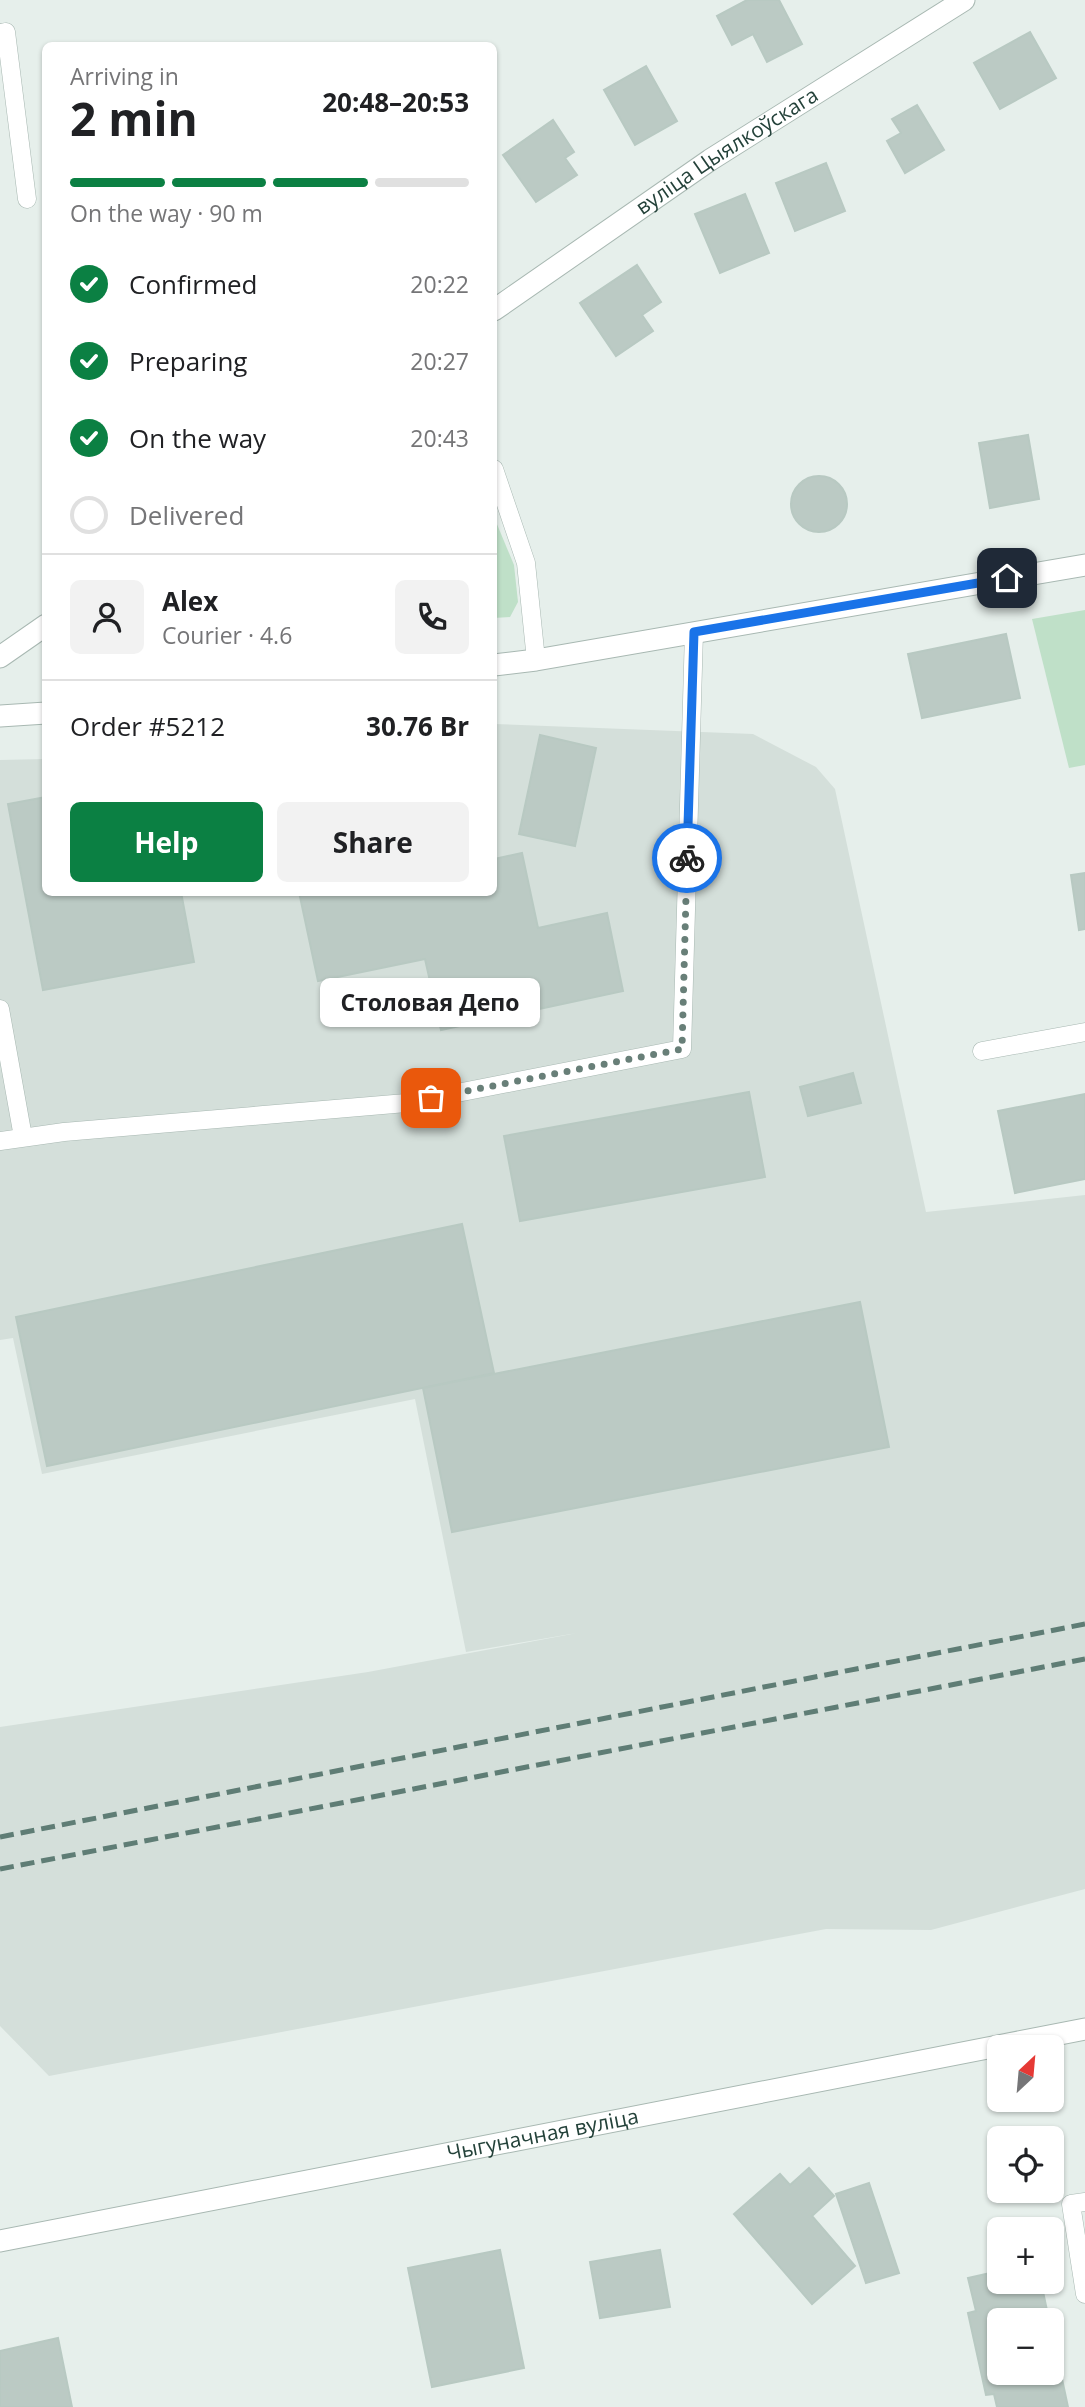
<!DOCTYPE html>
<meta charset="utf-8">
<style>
body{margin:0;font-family:"Open Sans",sans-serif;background:#f2f2f2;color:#202124;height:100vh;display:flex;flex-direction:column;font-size:26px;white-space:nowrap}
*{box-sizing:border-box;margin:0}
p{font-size:23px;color:#757577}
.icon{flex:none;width:38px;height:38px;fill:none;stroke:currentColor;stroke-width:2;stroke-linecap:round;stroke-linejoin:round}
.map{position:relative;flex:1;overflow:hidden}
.details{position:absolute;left:42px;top:42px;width:455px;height:854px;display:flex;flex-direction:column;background:#fff;border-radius:10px;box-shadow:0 2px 5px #0004}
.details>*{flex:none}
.needle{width:46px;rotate:26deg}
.controls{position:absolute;left:987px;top:2035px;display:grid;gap:14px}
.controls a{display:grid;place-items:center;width:77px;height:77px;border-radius:10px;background:#fff;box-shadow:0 2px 5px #0004;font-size:35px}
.pin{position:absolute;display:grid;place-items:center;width:60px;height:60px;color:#fff;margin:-30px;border-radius:14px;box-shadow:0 4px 10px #0006}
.courier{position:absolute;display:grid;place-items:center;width:70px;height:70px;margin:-35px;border:5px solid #1a73e8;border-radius:50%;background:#fff;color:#222;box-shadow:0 2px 9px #0007}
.bubble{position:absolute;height:49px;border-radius:10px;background:#fff;box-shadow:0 2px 5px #0004;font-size:23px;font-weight:700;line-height:49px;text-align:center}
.summary em{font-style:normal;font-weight:700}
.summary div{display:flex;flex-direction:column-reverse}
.summary{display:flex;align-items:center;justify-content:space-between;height:119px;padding:0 28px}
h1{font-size:46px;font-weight:700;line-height:52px}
.bar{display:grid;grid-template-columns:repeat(4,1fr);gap:10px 7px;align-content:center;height:84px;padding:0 28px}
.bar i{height:9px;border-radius:5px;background:#e0e0e0}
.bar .current{background:#0b8043}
.bar p{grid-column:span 4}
.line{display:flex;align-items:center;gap:18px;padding:0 28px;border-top:2px solid #e0e0e0}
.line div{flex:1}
.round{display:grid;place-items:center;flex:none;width:74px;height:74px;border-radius:10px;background:#f2f2f2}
ol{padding:0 28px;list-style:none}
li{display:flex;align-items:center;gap:21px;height:77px}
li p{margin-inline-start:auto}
li .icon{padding:7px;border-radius:50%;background:#0b8043;color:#fff;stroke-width:4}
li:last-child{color:#757577}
li i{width:38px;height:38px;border:4px solid #e0e0e0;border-radius:50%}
.cta{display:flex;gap:14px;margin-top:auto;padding:14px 28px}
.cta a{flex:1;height:80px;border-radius:10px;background:#0b8043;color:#fff;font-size:28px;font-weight:700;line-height:80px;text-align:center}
.cta a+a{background:#f2f2f2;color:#202124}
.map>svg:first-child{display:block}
</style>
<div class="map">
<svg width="1085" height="2407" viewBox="0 0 1085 2407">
<rect width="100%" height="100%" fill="#e6efeb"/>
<polygon fill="#d4dfda" points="494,724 753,734 816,767 835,789 926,1212 1085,1195 1085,1889 931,1930 826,1929 49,2076 0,2026 0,1727 368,1672 577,1633 466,1652 415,1399 42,1474 13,1338 0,1340 0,760 45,759 46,892 494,892"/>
<g fill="#bfe0c8">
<polygon points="494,517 514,565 518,602 510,617 494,618"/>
<polygon points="1085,610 1085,765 1069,768 1032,619"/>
</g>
<g fill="#bbcac4" stroke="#b8c9c2" stroke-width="2">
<polygon points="747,0 779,0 802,44 767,62 753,34 732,45 717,16"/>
<polygon points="1030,32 1056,78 1000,109 974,63"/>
<polygon points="646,66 677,121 635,145 604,90"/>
<polygon points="917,105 944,150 905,173 887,141 901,133 892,119"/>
<polygon points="553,120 574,152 565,158 577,175 536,202 503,155"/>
<polygon points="826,163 845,211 795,231 776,183"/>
<polygon points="745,194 769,253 720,273 695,214"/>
<polygon points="637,265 661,302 642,315 653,331 616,356 580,303"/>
<polygon points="1028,435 1039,499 990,508 979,443"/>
<circle cx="819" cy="504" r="28"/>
<polygon points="1006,634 1020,698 922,718 908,654"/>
<polygon points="540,735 596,748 575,846 519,834"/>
<polygon points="46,797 46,892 181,892 194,962 43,990 8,804"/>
<polygon points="522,853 538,928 607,913 623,991 441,1030 425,959 318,981 299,892 494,892 494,859"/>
<polygon points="1085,873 1085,929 1079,930 1071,875"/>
<polygon points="853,1073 861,1103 808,1116 800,1087"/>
<polygon points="749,1092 765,1177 520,1221 504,1136"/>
<polygon points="1085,1094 1085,1179 1015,1193 998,1111"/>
<polygon points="462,1224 494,1373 47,1466 16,1317"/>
<polygon points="860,1302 889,1447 452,1532 423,1388"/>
<polygon points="809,2168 834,2196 812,2216 855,2266 812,2304 734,2214 780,2174 790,2185"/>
<polygon points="869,2183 899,2273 866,2283 836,2194"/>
<polygon points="500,2250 524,2368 432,2387 408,2268"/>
<polygon points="660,2250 670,2307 600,2318 590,2262"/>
<polygon points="999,2271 999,2282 1041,2282 1049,2320 999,2320 999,2373 1052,2373 1052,2332 1068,2407 997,2407 994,2394 986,2395 968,2313 976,2311 968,2278"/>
<polygon points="58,2338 72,2407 0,2407 0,2351"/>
</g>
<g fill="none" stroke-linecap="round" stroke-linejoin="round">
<defs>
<g id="service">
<polyline points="0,33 6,32 27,199"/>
<polyline points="494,469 526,563 536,660"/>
<polyline points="0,1009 23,1137"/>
<polyline points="982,1051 1085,1032"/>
<polyline points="0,1141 64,1132 406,1103 682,1049 694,632"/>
<polyline points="1085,2202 1071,2204 1085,2294"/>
</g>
<g id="minor">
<path id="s1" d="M494,310L710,160L964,0"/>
<polyline points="0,657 46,625"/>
<path id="s2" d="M0,2241L1085,2029"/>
</g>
<g id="tertiary">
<polyline points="494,665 536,660 1085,565"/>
<polyline points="0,716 46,713"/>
</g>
</defs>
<use href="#service" stroke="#a8b8b2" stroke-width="19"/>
<use href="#minor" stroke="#a8b8b2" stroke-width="23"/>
<use href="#tertiary" stroke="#a8b8b2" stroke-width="23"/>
<use href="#service" stroke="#fff" stroke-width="18"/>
<use href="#minor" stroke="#fff" stroke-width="21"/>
<use href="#tertiary" stroke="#fff" stroke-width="21"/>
<g stroke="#5f7d75" stroke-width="5" stroke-dasharray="14 7" stroke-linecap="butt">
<polyline points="0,1837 1085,1624"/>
<polyline points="0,1869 1085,1659"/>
</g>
</g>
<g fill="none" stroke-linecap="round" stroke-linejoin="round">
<polyline stroke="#687f78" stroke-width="7" stroke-dasharray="0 12.6" points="431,1098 682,1049 687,858"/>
<polyline stroke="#1a73e8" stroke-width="9" points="687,858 694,632 1007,578"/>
</g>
<g text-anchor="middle" stroke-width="5" stroke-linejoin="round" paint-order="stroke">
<g font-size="21" fill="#24423a" stroke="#f7fbf9">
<text dy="7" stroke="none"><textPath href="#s1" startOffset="282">вуліца Цыялкоўскага</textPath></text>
<text dy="7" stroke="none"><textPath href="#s2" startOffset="553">Чыгуначная вуліца</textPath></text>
</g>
</g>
</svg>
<div class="controls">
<a><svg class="needle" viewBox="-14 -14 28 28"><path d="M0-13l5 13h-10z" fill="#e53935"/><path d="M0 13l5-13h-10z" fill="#757577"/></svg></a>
<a><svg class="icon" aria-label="locate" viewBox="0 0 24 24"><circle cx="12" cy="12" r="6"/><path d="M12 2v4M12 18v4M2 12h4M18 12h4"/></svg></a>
<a>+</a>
<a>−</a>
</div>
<div class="pin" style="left:431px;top:1098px;background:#ea580c"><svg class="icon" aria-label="bag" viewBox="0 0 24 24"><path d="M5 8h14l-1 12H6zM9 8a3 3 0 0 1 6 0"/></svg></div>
<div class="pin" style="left:1007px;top:578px;background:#1f2937"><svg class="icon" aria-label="home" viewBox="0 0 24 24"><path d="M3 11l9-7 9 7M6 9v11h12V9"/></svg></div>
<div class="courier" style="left:687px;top:858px"><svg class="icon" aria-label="bike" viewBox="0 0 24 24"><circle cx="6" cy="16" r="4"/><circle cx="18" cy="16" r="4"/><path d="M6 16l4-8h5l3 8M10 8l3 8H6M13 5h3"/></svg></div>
<div class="bubble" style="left:320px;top:978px;width:220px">Столовая Депо</div>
<section class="details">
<div class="summary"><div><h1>2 min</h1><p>Arriving in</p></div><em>20:48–20:53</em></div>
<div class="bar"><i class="current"></i><i class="current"></i><i class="current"></i><i></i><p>On the way · 90 m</p></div>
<ol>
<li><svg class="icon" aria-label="check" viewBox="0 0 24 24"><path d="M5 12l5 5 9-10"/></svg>Confirmed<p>20:22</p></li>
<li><svg class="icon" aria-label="check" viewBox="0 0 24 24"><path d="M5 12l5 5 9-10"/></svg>Preparing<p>20:27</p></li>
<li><svg class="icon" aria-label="check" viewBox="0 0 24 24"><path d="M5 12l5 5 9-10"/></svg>On the way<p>20:43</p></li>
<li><i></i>Delivered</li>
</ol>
<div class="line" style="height:126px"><a class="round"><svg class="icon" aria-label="person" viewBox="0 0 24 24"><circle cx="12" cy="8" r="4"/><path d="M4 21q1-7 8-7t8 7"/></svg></a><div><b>Alex</b><p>Courier · 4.6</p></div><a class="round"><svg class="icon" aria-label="phone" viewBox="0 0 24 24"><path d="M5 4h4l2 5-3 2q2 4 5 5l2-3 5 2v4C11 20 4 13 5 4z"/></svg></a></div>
<div class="line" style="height:91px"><div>Order #5212</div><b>30.76 Br</b></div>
<div class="cta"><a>Help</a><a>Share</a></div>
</section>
</div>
